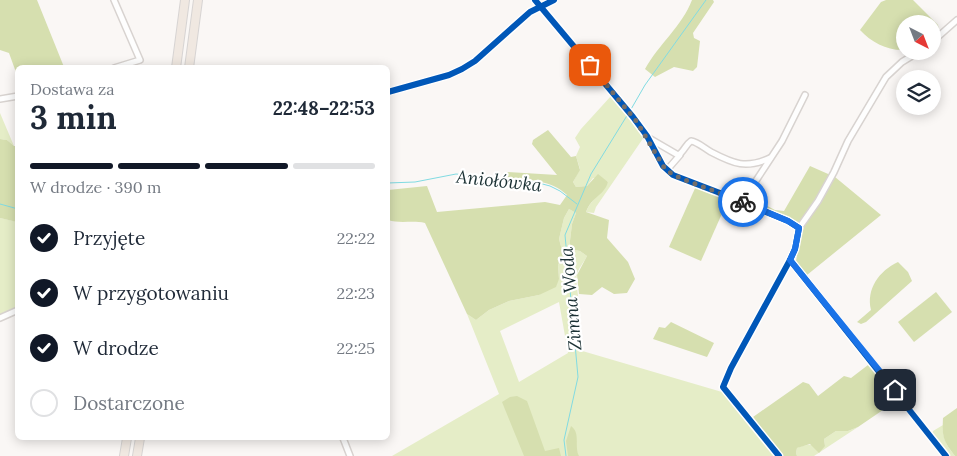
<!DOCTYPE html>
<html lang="pl">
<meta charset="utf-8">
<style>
body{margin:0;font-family:Lora,serif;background:#f6f6f7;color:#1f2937;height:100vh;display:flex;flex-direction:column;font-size:19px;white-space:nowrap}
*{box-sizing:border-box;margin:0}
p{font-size:16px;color:#747a83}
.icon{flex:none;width:28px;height:28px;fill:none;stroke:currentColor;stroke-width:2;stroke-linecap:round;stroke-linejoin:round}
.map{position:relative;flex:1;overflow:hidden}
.sheet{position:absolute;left:15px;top:65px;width:375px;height:375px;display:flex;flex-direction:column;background:#fff;border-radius:8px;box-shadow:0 2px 12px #0003}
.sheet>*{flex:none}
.needle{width:32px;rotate:138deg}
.fabs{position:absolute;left:896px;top:15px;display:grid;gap:10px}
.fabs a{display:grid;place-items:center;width:45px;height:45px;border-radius:50%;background:#fff;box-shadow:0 2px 12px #0003;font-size:25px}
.pin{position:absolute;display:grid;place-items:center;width:42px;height:42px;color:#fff;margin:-21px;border-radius:10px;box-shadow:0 2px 8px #0006}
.courier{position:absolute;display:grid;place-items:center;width:50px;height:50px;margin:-25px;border:4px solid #1a73e8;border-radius:50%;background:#fff;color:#222;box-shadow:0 1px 6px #0007}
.head em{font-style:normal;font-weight:700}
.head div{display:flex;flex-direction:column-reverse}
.head{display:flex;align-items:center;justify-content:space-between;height:85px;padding:0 15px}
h1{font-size:32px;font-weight:700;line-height:38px}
.bar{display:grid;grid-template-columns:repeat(4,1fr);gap:8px 5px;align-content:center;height:60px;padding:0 15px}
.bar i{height:6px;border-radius:4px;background:#e0e1e3}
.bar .on{background:#111827}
.bar p{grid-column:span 4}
ol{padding:0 15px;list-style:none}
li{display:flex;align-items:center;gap:15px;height:55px}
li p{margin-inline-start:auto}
li .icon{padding:5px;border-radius:50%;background:#111827;color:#fff;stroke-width:4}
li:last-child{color:#747a83}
li i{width:28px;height:28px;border:2px solid #e0e1e3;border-radius:50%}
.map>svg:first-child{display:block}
</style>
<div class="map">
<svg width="957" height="456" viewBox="0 0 957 456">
<rect width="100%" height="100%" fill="#faf7f5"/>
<g fill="#e5edc7" fill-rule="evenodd">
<path d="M611,96L644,137L596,207L594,213L586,212C591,199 602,194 608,182L605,180L593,178L587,186L576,187L573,182L580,169L576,156L580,147L575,138L581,129Z"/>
<polygon points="0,113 14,146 7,140 0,139"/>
<path d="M569,209L576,213L572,224L569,249L580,251L587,256C584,262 578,269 577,274C574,287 583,302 575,314L579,350L722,392L774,456H392L499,394L467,314L476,320L489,310L509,301L539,295L559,279L558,265L563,254L559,239L564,218ZM559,302L568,353L519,382L500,331Z"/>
<polygon points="0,218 18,222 17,307 0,315"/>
<path d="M943,425C942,439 947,446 955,456H948L932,435L933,431Z"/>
<path d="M858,427L814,456H797L796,453L797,448C807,443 814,445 825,446L824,439L836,431H848Z"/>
</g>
<g fill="#d6dfaf">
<polygon points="0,0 37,0 64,67 18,68 17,75 9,53 0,50"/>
<path d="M692,0H713L714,2L693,33L694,38L700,41L697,67L693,71L674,67L655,77L645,69C659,44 682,26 692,0Z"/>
<path d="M886,0H913L938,25L939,32L933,31L932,24H905V45L902,50C886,50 871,42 860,30L881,2Z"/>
<path d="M548,130L571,157L576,156L580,170L573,182L576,187L587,186L598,174L608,182C604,196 592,196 586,212L609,220L607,238L628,262L635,279L627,293L614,294L602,287L592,295L579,294L577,275L587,256L580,251L569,249L572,224L576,213L569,209L564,218L559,239L563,254L558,265L559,279L556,287L539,295L509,301L489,310L476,320L467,314L425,223C413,220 400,224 388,220V190L427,186L437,212L545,202L560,205L567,195C551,179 526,180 505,177V174L507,172L557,175L532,144L533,140Z"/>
<polygon points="0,139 7,140 14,146 17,146 17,222 0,218"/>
<polygon points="810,166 835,177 881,215 807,275 804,274 796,261 801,231 799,224 752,203 750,198 758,188 756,200 775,210 784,211"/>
<polygon points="696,186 728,200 701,261 669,247"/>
<path d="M898,262L908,272L912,281L866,322L861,324L857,322L871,310C866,289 879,271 898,262Z"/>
<polygon points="936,292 952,312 914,342 898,322"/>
<polygon points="671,322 714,343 707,357 653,339 659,327 665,328"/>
<polygon points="868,365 873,367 899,399 858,427 848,431 836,431 824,439 825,446 819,453 810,444 797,448 796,453 797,456 782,456 753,417 803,382 809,384 818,396 844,376 851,378"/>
<polygon points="517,396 527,401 545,451 559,448 561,456 524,456 502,402 510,397"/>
<path d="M957,408V456H955C943,441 942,437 943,418Z"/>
<path d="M571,426C581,433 574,446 579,456H568L566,441Z"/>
</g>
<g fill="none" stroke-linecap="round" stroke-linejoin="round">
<g stroke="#81dbe2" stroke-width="1">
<polyline points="630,111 645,85 706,0"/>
<polyline points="388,183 415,182 456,174 487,177 535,182 550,186 560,191 577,204"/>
<polyline points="0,204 18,209"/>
<polyline points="566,456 564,440 578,377 565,235 591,174 628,114"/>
</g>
<defs>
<g id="minor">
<polyline points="114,0 140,60 114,68"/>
<polyline points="535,0 633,117 647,136 663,166 673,175 720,193 788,221 799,228 795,249 790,260 731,368 723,387 779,456"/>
<polyline points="932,42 957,20"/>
<polyline points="388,92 449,75 462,69 475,61 530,12 554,0"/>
<polyline points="0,99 18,96"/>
<path d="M647,137L678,155C684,152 685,145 691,141C698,142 704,148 711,152C734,164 746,169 770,158"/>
<polyline points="667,170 680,155"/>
<polyline points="742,202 782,141 805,95"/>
<polyline points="799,228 818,201 834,172 848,141 886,77 902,62 920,51"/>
<polyline points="790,260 946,456"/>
<polyline points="0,318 18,310"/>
<polyline points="343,438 350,456"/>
</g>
<g id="highway">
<polyline points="176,68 185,0"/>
<polyline points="189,68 198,0"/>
<polyline points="124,456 127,438"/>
<polyline points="137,456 140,438"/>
</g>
</defs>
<use href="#minor" stroke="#d8d3d0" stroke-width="8"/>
<use href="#highway" stroke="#d7d4d3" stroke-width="10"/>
<use href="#minor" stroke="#fefefe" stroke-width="5"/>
<use href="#highway" stroke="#f0e8e1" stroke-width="8"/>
<defs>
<g id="cycleway">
<polyline points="535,0 633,117 647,136 663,166 673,175 720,193 788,221 799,228 795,249 790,260 731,368 723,387 779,456"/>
<polyline points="388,92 449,75 462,69 475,61 530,12 554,0"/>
<polyline points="790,260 946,456"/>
</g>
</defs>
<use href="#cycleway" stroke="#fff" stroke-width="9"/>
<use href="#cycleway" stroke="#0057b8" stroke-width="6"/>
</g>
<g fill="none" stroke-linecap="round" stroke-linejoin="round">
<polyline stroke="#736e6a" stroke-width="5" stroke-dasharray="0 9" points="590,65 637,122 663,166 669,172 680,178 743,202"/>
<polyline stroke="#1a73e8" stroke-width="6" points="743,202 788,221 799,228 795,249 790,260 895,390"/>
</g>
<g text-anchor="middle" stroke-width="4.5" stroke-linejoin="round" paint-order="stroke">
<g font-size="18" font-style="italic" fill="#1b3134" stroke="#fff">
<text transform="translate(499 181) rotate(6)" y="6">Aniołówka</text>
<text transform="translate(571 299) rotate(-95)" y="6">Zimna Woda</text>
</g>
</g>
</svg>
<div class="fabs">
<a><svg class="needle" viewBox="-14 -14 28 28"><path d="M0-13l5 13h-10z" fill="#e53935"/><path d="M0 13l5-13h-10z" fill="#747a83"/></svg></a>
<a><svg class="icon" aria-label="layers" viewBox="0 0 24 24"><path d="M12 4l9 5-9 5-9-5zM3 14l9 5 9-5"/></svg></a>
</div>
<div class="pin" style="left:590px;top:65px;background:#ea580c"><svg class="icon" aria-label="bag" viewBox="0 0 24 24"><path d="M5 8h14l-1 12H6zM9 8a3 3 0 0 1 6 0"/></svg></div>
<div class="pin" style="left:895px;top:390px;background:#1f2937"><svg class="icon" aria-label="home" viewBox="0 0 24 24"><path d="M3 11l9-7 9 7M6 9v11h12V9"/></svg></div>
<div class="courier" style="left:743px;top:202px"><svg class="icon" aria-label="bike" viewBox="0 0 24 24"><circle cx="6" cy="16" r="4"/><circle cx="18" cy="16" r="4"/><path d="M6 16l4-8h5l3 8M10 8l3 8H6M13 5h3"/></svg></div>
<section class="sheet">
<div class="head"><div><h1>3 min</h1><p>Dostawa za</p></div><em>22:48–22:53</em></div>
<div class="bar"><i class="on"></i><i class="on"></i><i class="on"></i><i></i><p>W drodze · 390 m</p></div>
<ol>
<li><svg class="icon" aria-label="check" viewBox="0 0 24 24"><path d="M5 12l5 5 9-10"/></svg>Przyjęte<p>22:22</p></li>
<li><svg class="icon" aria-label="check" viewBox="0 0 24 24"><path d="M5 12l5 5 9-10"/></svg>W przygotowaniu<p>22:23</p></li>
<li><svg class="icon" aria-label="check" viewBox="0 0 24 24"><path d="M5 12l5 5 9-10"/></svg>W drodze<p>22:25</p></li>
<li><i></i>Dostarczone</li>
</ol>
</section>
</div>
